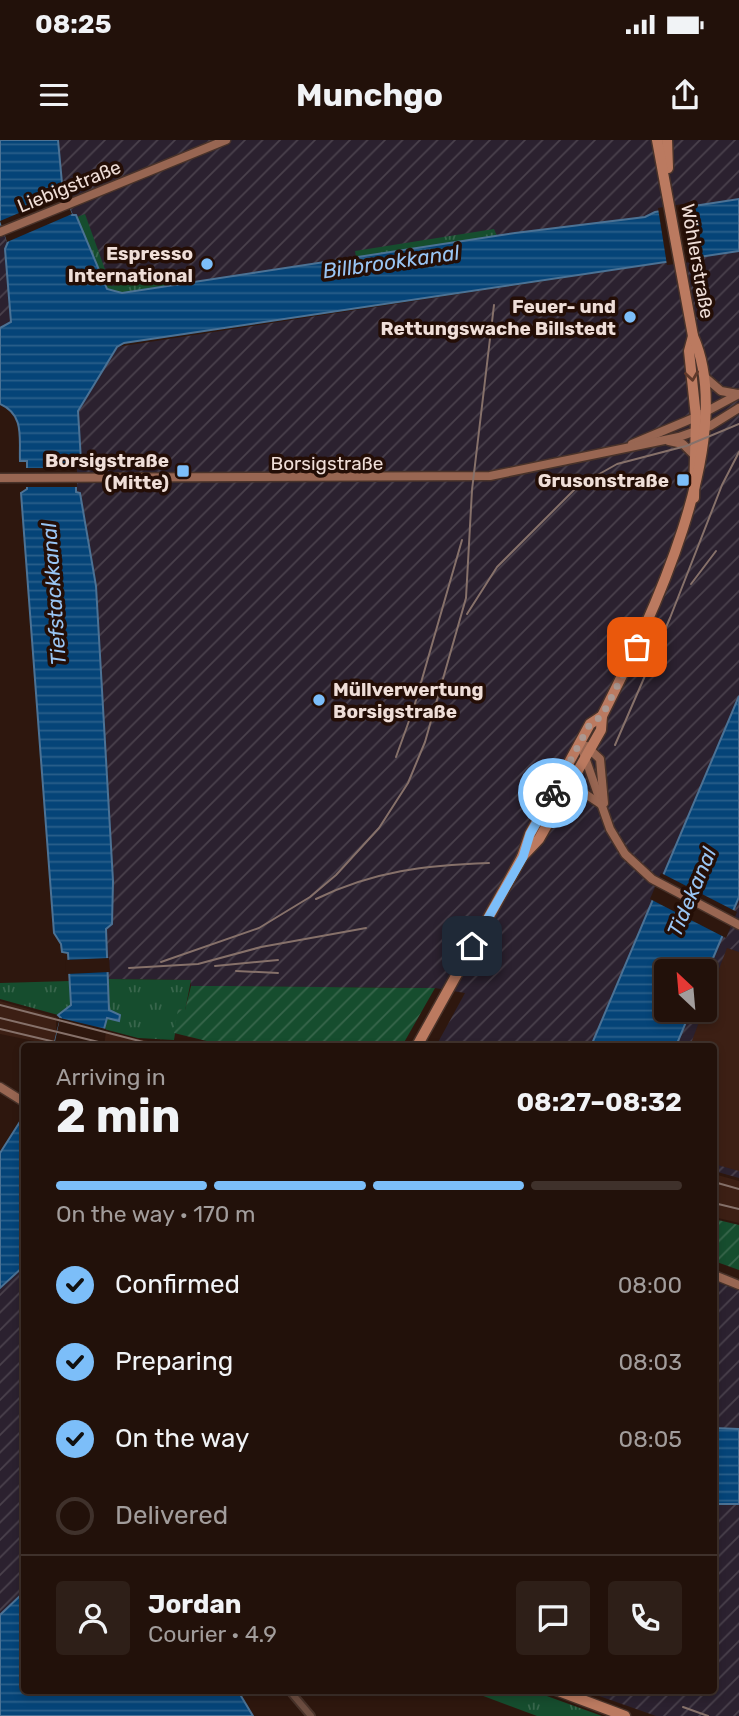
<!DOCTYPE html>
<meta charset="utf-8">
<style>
body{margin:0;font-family:Rubik,sans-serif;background:#2e1f18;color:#f1f3f6;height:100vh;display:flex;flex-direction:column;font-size:26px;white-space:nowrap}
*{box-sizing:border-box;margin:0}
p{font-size:23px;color:#a29d9c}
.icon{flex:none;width:38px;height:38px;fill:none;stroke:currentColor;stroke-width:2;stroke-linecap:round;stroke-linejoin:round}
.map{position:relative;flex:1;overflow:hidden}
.side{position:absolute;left:21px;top:903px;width:696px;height:651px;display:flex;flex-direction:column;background:#22110a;border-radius:7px;box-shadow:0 4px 10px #0003,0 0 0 2px #3f312b}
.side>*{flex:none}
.needle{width:46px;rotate:334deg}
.fabs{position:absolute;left:654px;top:819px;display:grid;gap:14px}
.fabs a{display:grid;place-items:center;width:63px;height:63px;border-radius:7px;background:#22110a;box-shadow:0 4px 10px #0003,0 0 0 2px #3f312b;font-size:35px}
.pin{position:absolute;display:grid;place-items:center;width:60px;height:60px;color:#fff;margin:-30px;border-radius:14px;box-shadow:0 4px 10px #0006}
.courier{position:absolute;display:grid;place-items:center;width:70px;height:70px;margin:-35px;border:5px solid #7cbef9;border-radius:50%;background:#fff;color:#222;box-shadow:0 2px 9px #0007}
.overview em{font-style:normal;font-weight:700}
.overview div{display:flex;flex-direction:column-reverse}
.overview{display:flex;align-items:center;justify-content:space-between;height:119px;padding:0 35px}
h1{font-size:46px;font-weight:700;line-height:52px}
.bar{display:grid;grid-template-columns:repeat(4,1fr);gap:10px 7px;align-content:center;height:84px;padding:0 35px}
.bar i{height:9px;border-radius:5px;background:#3f312b}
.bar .active{background:#7cbef9}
.bar p{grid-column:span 4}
.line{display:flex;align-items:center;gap:18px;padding:0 35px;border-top:2px solid #3f312b}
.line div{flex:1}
.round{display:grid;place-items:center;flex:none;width:74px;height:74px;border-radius:7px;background:#2e1f18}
ol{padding:0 35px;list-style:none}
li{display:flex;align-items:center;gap:21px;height:77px}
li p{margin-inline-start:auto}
li .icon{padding:7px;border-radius:50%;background:#7cbef9;color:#111;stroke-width:4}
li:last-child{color:#a29d9c}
li i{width:38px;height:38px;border:4px solid #3f312b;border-radius:50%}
.status{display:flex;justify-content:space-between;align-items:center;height:49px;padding:0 35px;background:#22110a;direction:ltr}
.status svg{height:19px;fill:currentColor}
header{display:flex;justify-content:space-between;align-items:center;height:91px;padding:0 35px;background:#22110a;font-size:32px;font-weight:700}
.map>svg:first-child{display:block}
</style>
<div class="status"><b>08:25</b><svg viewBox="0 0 49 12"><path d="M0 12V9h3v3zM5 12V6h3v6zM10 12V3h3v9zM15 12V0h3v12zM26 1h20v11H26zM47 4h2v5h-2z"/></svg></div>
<header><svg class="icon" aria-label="menu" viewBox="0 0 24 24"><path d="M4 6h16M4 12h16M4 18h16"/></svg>Munchgo<svg class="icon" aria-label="share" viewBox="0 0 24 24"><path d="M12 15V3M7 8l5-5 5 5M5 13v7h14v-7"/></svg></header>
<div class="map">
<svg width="739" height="1576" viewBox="0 0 739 1576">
<defs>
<pattern id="industrial-furrows" width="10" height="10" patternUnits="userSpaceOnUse" patternTransform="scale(1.75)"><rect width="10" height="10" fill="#2b212f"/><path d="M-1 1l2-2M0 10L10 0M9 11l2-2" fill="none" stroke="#4a414c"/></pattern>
<pattern id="grass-tufts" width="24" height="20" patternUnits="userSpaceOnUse" patternTransform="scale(1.75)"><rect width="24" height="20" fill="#164d2e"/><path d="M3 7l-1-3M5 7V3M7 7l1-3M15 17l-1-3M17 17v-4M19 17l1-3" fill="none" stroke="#38664c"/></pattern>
<pattern id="garden-furrows" width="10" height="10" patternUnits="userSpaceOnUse" patternTransform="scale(1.75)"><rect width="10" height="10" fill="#164d2e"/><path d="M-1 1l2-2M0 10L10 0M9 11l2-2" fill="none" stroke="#38664c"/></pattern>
<pattern id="water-rules" width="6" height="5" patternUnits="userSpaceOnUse" patternTransform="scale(1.75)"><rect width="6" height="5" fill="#054478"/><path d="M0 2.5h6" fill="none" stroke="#2a5f8a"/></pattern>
</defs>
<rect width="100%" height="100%" fill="#2e170e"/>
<g fill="url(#industrial-furrows)">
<polygon points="58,0 739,0 739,59 656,72 645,77 184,144 107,149 76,75 72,75 63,54"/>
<polygon points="0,82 8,102 5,109 11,183 0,188"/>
<polygon points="739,111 739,556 591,906 436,906 465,853 435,848 191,846 190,840 108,839 106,789 112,783 96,446 80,353 76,353 76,321 81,320 78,271 117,207"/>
<polygon points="739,757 739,1038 714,1031 714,906 676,906 691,870 705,870 705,837"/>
<polygon points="24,1126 24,1452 0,1475 0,1148"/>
<polygon points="714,1138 739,1148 739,1289 714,1288"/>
<polygon points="714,1364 739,1364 739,1576 656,1576 585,1551 714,1550"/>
</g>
<g fill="#3c1f14">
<polygon points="727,808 739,812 739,1031 714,1024 714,906 690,906"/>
<polygon points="0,861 56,877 56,889 62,891 58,906 0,894"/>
<polygon points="106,892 172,906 104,906"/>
<polygon points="714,1034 739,1041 739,1083 714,1077"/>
</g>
<g fill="url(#grass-tufts)">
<polygon points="85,74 111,146 183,138 184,146 123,153 107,149 77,77"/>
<polygon points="494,89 497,96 356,117 355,111"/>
<polygon points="108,839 191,840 185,871 179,869 174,900 138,898 104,889 109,871"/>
<polygon points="70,841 71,865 58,875 0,859 0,843"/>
<polygon points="470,1551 533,1551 602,1576 537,1576"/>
</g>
<g fill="url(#garden-furrows)">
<path d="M191,846C272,846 353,848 435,848L402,906H227L174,893L178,869L185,870Z"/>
<polygon points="714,1079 739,1085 739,1130 714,1121"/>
</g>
<g fill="url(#water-rules)" stroke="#4b7295" stroke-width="2">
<path d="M0,0H58L63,54L72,75H76L107,149L122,153L515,93L645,77L655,72L739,59V111L124,203L117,207L78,271L81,321H76V352L80,353L96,446L113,741L112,784L106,789L109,870L120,875L119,881L107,878L104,889L54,906L61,878L58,875L71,865L68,813L62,812L61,804L54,793L21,353L27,349V321H20C19,298 25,275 0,264V188L11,182L5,109L8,102L0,82Z"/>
<polygon points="739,556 739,757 705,837 705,831 667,831 667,870 691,870 676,906 591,906"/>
<polygon points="23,977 24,1126 0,1148 0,1013"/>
<polygon points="714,1288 739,1289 739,1364 714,1364"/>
<polygon points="24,1452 24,1550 238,1551 253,1576 0,1576 0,1475"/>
</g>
<g fill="#2e170e">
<polygon points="64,54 72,74 7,102 0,81"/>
<polygon points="683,64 691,122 667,125 658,68"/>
<rect x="26" y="328" width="51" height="19"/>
<polygon points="661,733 737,772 726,798 650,759"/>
<polygon points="109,818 110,832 66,834 65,820"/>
<polygon points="60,878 106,889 102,906 54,906"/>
</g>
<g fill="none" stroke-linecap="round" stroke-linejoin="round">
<defs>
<polyline id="street" points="289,1550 311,1576"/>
<g id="secondary">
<polyline points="0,92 226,0"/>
<polyline points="706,238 721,251 738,254"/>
<polyline points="669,301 683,304 695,316"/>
<polyline points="632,304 696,277 739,254"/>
<polyline points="0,338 490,336 679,297 710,286 739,268"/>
<polyline points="580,603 610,689 625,714 652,739 739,785"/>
<polyline points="586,606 600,619 604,663"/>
<polyline points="563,660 584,653 602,665"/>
<polyline points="0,947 24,962"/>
<polyline points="714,1135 739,1145"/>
</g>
<g id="primary">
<polyline points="667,0 668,28"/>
<polyline points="693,196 689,211 696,277 694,358"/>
<path d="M522,717L539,699L601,590L602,576C650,481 739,299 693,196L657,0"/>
<polyline points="417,906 522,717 530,694 590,584 602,576"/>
<polyline points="556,1550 625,1576"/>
</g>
</defs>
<use href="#street" stroke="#49332a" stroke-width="10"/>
<use href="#secondary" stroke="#49332a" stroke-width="11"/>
<use href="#primary" stroke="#49332a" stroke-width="13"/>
<use href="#street" stroke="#6c4d40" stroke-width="6"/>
<use href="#secondary" stroke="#986652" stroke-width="8"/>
<use href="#primary" stroke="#bb7a60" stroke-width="10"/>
<g stroke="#86716a" stroke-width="2">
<polyline points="0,865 159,906"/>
<polyline points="714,1042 739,1049"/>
</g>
<g stroke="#86716a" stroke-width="2">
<polyline points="691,444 716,411"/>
<polyline points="467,474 497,427 578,346 617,324 686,306 739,284"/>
<polyline points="615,605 670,478 722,345 739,312"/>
<polyline points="396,617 414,567 462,400"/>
<path d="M316,759C373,731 427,725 489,723"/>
<polyline points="161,822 259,788 310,757 336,735 379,688 408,643 425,602 466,458 472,350 494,165"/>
<polyline points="215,826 278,820"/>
<polyline points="129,828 198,824 261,807 366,788"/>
<polyline points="236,831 278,833"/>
<polyline points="0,878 115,906"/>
<polyline points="0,889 72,906"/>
<polyline points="714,1063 739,1069"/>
<polyline points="683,1567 708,1576"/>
</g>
</g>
<defs><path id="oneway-chevron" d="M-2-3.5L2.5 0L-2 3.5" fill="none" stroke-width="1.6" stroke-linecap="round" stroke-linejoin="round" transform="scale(1.75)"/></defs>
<use stroke="#60392a" href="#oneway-chevron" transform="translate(692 236) rotate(82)"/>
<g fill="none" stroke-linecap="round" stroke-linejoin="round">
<polyline stroke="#ab9891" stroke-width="7" stroke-dasharray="0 12.6" points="553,653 590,584 602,576 637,507"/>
<polyline stroke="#7cbef9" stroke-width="9" points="472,806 523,717 530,694 553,653"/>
</g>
<g fill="#7cbef9" stroke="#240e06" stroke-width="2.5">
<circle cx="207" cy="124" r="7"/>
<circle cx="630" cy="177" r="7"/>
<rect x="176" y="324" width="14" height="14" rx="3.5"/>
<rect x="676" y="333" width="14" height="14" rx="3.5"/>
<circle cx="319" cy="560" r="7"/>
</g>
<g text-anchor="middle" stroke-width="7" stroke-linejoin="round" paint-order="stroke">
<g font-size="19" fill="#efded8" stroke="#240e06">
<text transform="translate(69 46) rotate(-22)" y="7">Liebigstraße</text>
<text transform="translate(698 121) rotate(80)" y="7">Wöhlerstraße</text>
<text x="327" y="330">Borsigstraße</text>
</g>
<g font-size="19" font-weight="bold" fill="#efded8" stroke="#240e06" text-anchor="end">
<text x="193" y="120">Espresso<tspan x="193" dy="22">International</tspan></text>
<text x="616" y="173">Feuer- und<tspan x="616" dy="22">Rettungswache Billstedt</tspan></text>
<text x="169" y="327">Borsigstraße<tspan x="169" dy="22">(Mitte)</tspan></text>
<text x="669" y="347">Grusonstraße</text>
<text x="333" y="556" text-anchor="start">Müllverwertung<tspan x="333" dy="22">Borsigstraße</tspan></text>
</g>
<g font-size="21" font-style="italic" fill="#99c5f4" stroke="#240e06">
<text transform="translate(391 122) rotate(-8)" y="7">Billbrookkanal</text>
<text transform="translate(54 454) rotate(-94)" y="7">Tiefstackkanal</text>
<text transform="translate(692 752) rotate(-67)" y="7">Tidekanal</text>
</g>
</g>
</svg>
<div class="fabs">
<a><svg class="needle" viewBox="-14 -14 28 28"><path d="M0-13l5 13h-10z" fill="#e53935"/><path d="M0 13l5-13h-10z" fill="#a29d9c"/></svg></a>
</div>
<div class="pin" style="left:637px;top:507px;background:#ea580c"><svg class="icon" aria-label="bag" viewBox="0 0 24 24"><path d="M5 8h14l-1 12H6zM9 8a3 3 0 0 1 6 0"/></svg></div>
<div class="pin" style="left:472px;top:806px;background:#1f2937"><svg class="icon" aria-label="home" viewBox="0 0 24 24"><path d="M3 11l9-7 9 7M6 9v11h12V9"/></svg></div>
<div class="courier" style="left:553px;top:653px"><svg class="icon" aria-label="bike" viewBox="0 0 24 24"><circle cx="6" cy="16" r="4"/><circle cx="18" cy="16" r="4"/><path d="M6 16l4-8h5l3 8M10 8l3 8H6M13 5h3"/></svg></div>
<section class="side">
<div class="overview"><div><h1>2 min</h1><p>Arriving in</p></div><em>08:27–08:32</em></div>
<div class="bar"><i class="active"></i><i class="active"></i><i class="active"></i><i></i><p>On the way · 170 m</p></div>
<ol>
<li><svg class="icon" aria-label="check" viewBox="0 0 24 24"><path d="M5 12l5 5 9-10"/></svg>Confirmed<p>08:00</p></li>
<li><svg class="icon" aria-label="check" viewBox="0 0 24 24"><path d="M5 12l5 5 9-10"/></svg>Preparing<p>08:03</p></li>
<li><svg class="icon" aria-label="check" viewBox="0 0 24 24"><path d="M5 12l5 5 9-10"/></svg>On the way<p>08:05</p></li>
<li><i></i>Delivered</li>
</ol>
<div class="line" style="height:126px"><a class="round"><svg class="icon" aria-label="person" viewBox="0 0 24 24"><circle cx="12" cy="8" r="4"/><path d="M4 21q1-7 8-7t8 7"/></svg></a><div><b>Jordan</b><p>Courier · 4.9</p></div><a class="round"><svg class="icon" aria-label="chat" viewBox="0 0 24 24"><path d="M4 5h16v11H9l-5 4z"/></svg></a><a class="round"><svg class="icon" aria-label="phone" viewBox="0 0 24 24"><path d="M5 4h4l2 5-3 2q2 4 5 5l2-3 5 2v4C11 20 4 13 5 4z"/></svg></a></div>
</section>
</div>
